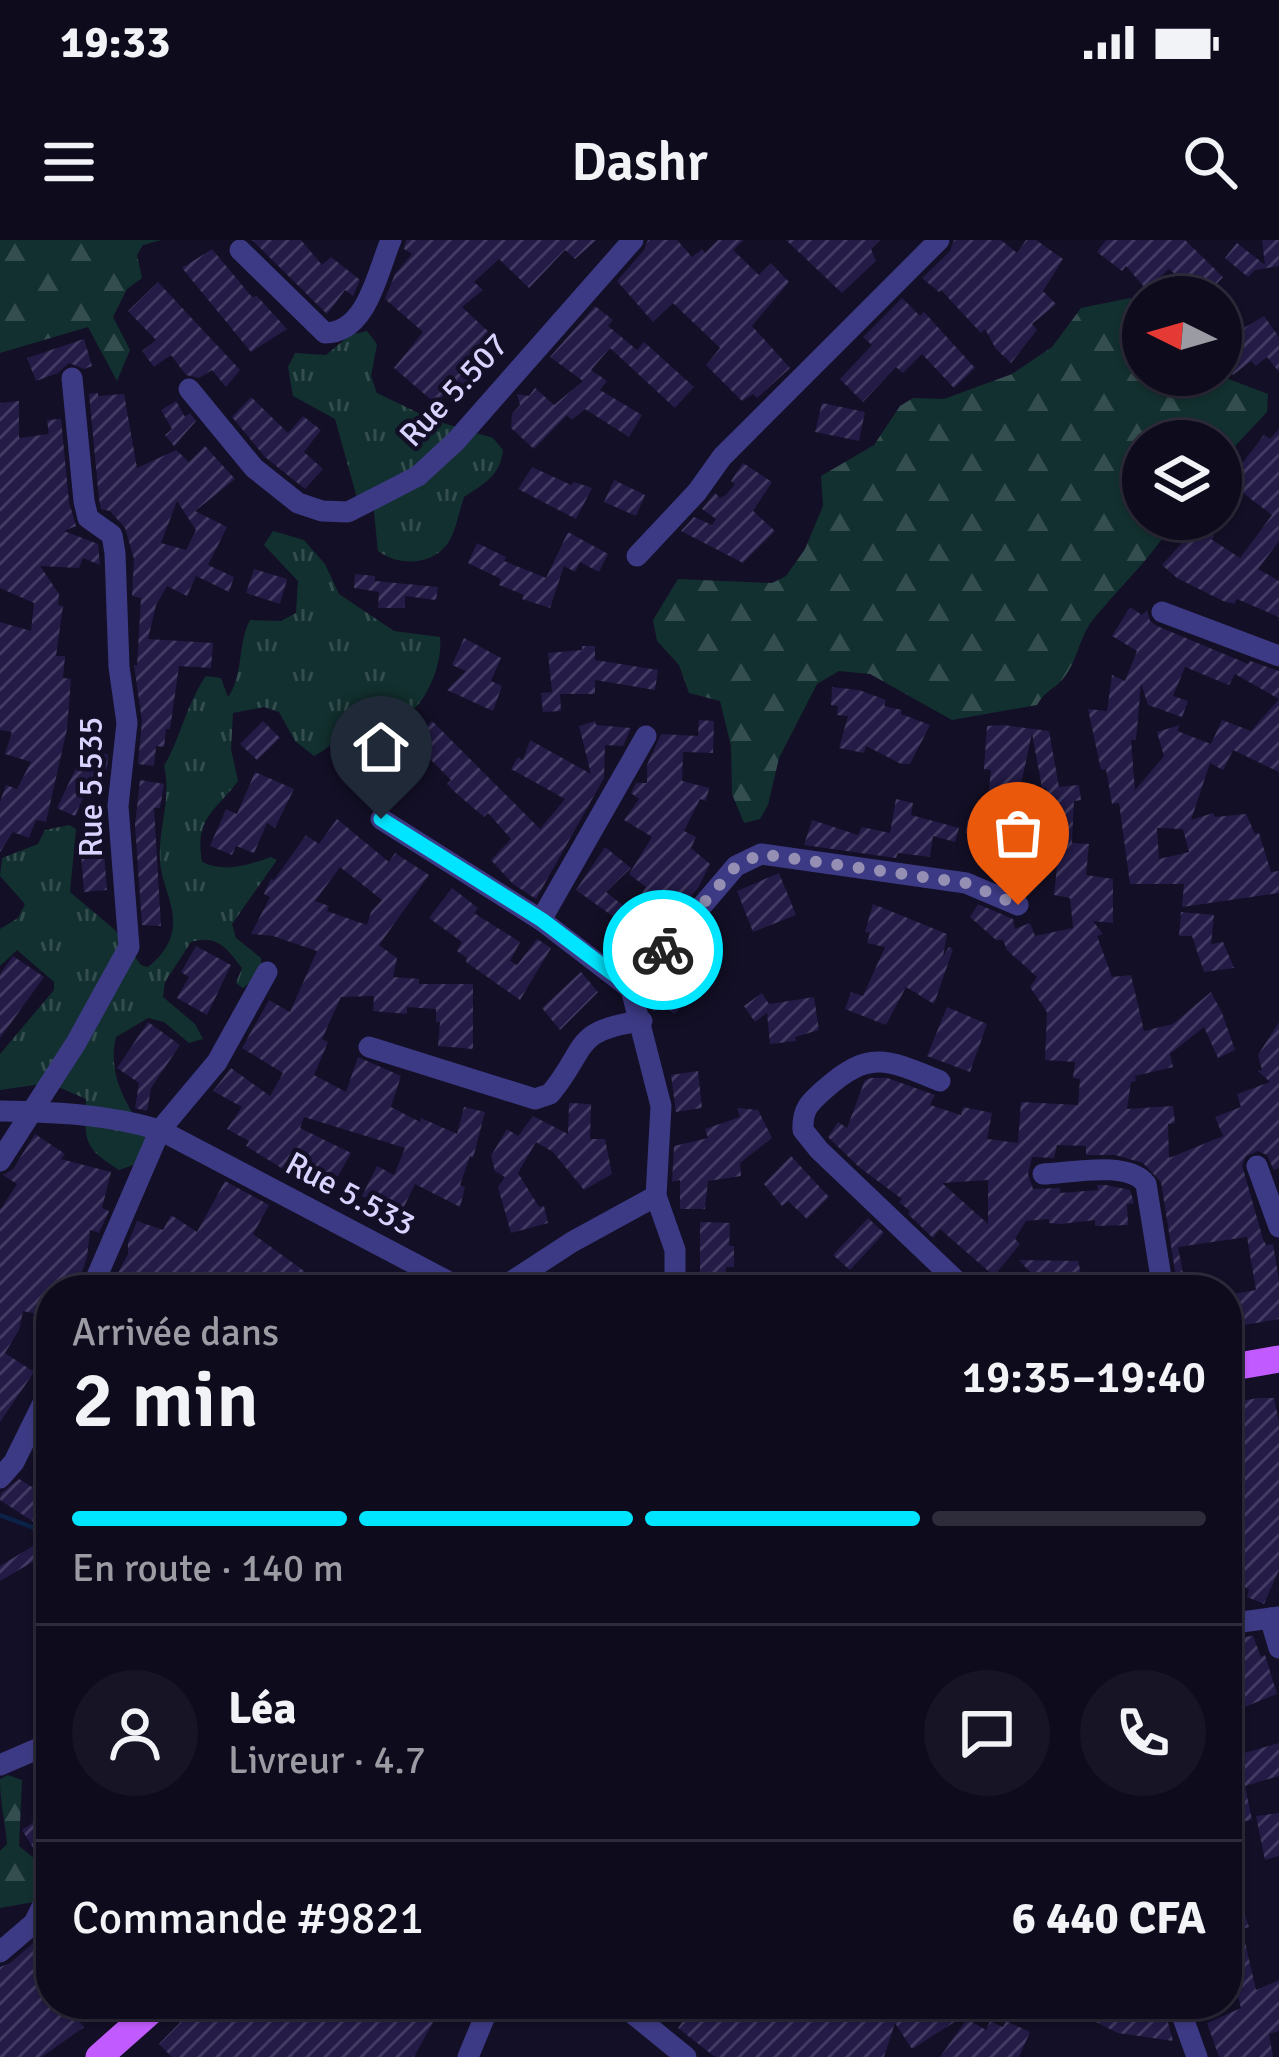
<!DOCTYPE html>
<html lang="fr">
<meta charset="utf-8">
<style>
body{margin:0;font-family:Signika,sans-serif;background:#171425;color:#f1f3f6;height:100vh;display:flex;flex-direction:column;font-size:45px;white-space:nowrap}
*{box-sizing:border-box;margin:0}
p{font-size:39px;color:#9b9ba3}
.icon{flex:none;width:66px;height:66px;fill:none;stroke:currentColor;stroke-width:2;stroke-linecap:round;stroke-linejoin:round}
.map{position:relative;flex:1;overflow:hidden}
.panel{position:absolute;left:36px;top:1035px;width:1206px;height:744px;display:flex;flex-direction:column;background:#0e0b1c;border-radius:48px;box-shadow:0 3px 9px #0004,0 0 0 3px #2e2b3b}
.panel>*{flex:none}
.needle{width:78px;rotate:275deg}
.buttons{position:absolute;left:1122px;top:36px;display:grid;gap:24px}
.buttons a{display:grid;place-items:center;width:120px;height:120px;border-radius:50%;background:#0e0b1c;box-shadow:0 3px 9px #0004,0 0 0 3px #2e2b3b;font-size:60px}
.pin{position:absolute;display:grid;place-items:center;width:102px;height:102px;color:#fff;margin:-123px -51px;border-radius:50% 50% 50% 0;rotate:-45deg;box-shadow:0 0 12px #0007}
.pin .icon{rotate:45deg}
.courier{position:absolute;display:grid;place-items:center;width:120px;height:120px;margin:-60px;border:9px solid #00e5ff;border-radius:50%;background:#fff;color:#222;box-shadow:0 3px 15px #0007}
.summary em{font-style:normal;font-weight:600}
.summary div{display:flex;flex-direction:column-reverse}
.summary{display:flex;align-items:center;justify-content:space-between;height:204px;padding:0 36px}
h1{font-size:78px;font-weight:600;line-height:90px}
.bar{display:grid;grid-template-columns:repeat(4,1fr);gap:18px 12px;align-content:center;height:144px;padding:0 36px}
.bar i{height:15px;border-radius:9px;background:#2e2b3b}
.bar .active{background:#00e5ff}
.bar p{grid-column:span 4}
.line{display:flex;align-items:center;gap:30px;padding:0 36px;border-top:3px solid #2e2b3b}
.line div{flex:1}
.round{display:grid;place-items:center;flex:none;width:126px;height:126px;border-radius:63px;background:#171425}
.status{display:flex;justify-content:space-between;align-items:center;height:84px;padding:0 60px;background:#0e0b1c;direction:ltr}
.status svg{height:33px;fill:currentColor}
header{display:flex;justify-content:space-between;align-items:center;height:156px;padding:0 36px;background:#0e0b1c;font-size:54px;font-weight:600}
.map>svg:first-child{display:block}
</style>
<div class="status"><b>19:33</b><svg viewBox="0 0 49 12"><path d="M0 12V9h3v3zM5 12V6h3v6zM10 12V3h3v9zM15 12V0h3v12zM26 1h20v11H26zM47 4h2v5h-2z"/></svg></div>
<header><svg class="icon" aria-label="menu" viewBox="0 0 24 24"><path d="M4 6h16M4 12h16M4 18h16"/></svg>Dashr<svg class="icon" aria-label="search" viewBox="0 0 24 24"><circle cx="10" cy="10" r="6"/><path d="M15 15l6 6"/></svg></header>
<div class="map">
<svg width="1279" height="1817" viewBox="0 0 1279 1817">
<defs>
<pattern id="grass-tufts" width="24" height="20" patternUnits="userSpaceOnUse" patternTransform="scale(3)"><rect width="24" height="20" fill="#12302f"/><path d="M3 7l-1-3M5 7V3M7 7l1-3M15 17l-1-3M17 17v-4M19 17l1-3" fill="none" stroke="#344d4e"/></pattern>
<pattern id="forest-firs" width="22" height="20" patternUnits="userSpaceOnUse" patternTransform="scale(3)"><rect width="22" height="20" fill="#12302f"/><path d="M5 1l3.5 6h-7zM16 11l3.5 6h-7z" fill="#344d4e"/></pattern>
<pattern id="building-hatch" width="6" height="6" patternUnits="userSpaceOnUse" patternTransform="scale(3)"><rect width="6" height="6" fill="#241b47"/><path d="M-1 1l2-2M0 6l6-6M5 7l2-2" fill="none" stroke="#433b63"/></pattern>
</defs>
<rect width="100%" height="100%" fill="#130f26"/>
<g fill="url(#grass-tufts)">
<path d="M367,91L377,104L371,136L377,153L433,180L493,198L503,210C500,236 485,243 464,257C459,271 456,291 448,303C432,326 398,326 378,311L373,263L357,258L335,179L293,156L288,127L295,113L326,115L350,95Z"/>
<path d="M273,291L304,300L325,324L339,354L394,391L440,397C443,424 426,466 402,478L373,467C351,482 335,506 314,516L295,501L279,472L264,467L233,473L231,509L238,541C216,571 194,577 202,622C225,633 248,625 271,617L277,620L232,684L236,698L261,718L262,733L243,748L236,743L242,728C227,709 218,694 191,702L165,742L163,757L195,784L203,799L189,803L164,782L148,778L116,797C107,834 126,864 146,894L142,922L119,930C82,907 85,901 86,859L49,843L0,850V814L54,750V742L17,710L0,726V689L18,678L25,664L0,636L2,618L38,604L45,590L69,585L76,589L70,652L115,690L141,725L148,727C164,714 174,700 173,678C172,659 161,641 160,621C158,588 172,558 164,526C181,497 186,465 206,436L221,438L228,457C244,435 237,405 250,380L281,381L296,373L298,341L264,305Z"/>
</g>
<g fill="url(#forest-firs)">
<polygon points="0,0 161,0 143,5 137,15 142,38 127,49 113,77 130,110 117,141 88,87 0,113"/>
<path d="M1130,58L1143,63V135H1218L1268,154L1267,172L1221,221V201H1143V279H1175C1152,318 1120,346 1092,381C1079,398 1077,423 1062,440C1053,450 1045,451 1037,465L952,480L870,434L839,431L817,444L779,518L768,565L760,579L744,583L732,554L731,506L720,461L689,453L679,425L657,401L653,380L678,339L772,343L786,336L805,309L823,266L821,236L874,205L900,166L913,158L944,159L1012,134L1052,107L1081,68Z"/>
<path d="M8,1535L22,1540L19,1606L45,1627V1644L39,1661L0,1668V1611L7,1604C5,1581 0,1563 0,1539Z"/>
</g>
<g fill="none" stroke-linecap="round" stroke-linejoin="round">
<polyline stroke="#0c2248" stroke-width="4.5" points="0,1275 37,1289"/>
</g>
<g fill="url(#building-hatch)" fill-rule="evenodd">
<polygon points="252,0 301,0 322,25 331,17 360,40 353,56 345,50 327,74"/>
<polygon points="406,0 596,0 575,19 565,10 529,48 499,19 474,42 483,50 462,67 507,109 473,136 476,138 463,153 453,145 436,164 394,128 423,92 385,59 395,34 412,14 404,9"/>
<polygon points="648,0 677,0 692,17 702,9 705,13 718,0 744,0 733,10 759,35 771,23 789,42 752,86 790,128 757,158 753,154 742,161 706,125 720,108 673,63 653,82 617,41 644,10"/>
<polygon points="786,0 880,0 871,9 876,21 842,53"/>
<polygon points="954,0 1001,0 1017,13 1026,0 1036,0 1063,19 1043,51 1056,64 1032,84 1037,90 1011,123 996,109 985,89 981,93 941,50 939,52 922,38 950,11"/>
<polygon points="1106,0 1185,0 1223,37 1209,52 1205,49 1200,56 1169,29 1147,50 1126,26 1122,31 1097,12"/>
<polygon points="1262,0 1279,0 1279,26 1255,30 1248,37 1225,18 1237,3 1265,25"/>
<polygon points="212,9 252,57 257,56 287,89 251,112 182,28"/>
<polygon points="158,42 240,130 226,147 212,130 199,138 186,135 171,115 154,127 142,111 156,100 128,71"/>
<polygon points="902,58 920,76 924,72 975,128 954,148 922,114 903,133 896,127 863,162 840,139 872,105 863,97"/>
<polygon points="595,66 613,80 608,86 637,110 644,102 694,147 675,168 610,108 591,130 607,141 600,150 642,175 629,197 585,169 572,180 567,175 534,209 511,188 512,174 520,165 517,154 529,156 535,148 554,165 583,141 550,117"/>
<polygon points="1264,76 1279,97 1279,132 1267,117 1256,126 1251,121 1233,135 1221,115 1236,103 1234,100 1244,88"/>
<polygon points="84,99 92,126 84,129 69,123 58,133 36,141 27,118"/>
<path d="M98,153V156L124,154L137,228L176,210L189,222L205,206L235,239L195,271L227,287L208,325L234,337L229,352L196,336L187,356L167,346L156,365L148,399L213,403L211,428L179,426L170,489H166L164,507L156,506L154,526L138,524L142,481L134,425L137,426L141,358L132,356L134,319L125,288L110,271L101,269L99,259L89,154ZM177,261L196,290L186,310L161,303Z"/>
<polygon points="251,157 288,193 303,176 321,190 304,212 323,229 305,249 265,217 232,177"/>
<polygon points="19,161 19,198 49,194 47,180 61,179 69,262 76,286 64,291 98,304 100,325 83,318 79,328 40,326 59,354 58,365 63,366 56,416 65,416 63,438 71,439 67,489 46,582 36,580 29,598 13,592 0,612 0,562 6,545 17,549 31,522 5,514 12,492 0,490 0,382 31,391 34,363 0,348 0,163"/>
<polygon points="176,161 185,177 190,173 196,181 174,206 165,195 172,189 161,170"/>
<polygon points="822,163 865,172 859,201 815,192"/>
<polygon points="1279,189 1279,301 1258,329 1279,341 1279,377 1237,359 1234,364 1223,361 1177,338 1162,325 1199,284 1214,296 1211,299 1240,318 1272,275 1234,246 1221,261 1221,241 1235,222 1240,226 1264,195 1270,199"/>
<polygon points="743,223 772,242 753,271 775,291 743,323 681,291 694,277 712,285 716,279 702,269 715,253 720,258 726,255 735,244 731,241"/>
<polygon points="532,227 571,245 574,242 592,248 576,279 518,249"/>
<polygon points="614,240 645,255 636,276 604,262"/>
<polygon points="568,292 608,314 599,332 580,322 575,332 564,326 550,368 522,359 524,355 499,345 501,339 468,323 477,303 506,317 504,321 546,338"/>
<polygon points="254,329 287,339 280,364 246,353"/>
<polygon points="355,334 375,336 375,341 438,347 436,360 405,356 405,368 378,368 379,352 354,348"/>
<path d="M1130,367L1142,375L1147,370L1150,381L1157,386L1248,424L1250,421L1279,431V532L1233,510L1223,530L1210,523L1191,580L1213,573L1215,577L1246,574L1255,594L1259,593L1271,632L1279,631V653L1182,667L1184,644H1130L1119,563L1112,564L1106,529L1101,530L1088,469L1107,471L1112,435L1125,441L1137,411L1112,396ZM1185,427L1229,445L1235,434L1279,459L1251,491L1222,480L1211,504L1177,491L1180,485L1157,492L1164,516L1135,550L1131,500H1136L1141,443L1148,465L1182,477L1188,461L1173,456ZM1157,588L1183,589L1189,612L1159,619Z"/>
<polygon points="464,398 501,418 491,441 502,446 493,471 447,450 466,431 452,425"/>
<polygon points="582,406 595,406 595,420 658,430 655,450 595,440 595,454 560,454 561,471 543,472 541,453 552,452 548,413 582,410"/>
<polygon points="832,447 859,450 886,460 884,466 902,470 901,474 930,485 910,524 901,524 866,506 864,513 839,508 848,476 837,475 838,466 831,465"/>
<polygon points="699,480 714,481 713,513 683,512 682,541 709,548 706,561 700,559 684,591 696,597 691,608 710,624 698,648 679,670 673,666 640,715 626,706 635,692 576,650 605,607 631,628 606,652 630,671 646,647 629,634 652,597 624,580 639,559 631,553 636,543 647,543 647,525 661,494 698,496"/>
<polygon points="263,481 280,498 257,520 240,504"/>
<polygon points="432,481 540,589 565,559 511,529 518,517 523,520 530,500 591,534 579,486 595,481 596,485 631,488 623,506 605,505 604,538 536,659 513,644 491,620 511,599 488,573 484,577 456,553 447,544 451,540 412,501"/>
<polygon points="366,484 388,499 359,540 337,525"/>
<path d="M1003,485L1049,491L1059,547L1079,545L1081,560L1074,561L1072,603L1089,604L1086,635L1113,639V683L1093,681L1103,694L1097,696L1112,737L1131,735L1144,791L1173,784L1211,752L1222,773L1235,810L1218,818L1204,787L1170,814L1173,827L1135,836L1136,841L1131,842L1127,869L1173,866L1175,883L1168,884L1169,918L1223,896L1215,877L1241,867L1237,854L1270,842L1258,831L1262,830L1258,815L1279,782V928L1274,930L1267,915L1258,911L1246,916L1242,925L1263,999L1266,1005L1273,1004L1279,1040V1079L1227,1088V1055L1256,1050L1247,997L1178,1007L1186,1050H1178L1161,942L1143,923L1115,915H1086V906L1057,905L1054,918L1032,917L1028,934L1033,949L1060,948V953L1098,950L1097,945H1106L1130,950L1134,963L1127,964L1128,985L1095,986V980L1061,984L1049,983V979L1026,981L1015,999L1020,1004L994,1036L940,989L933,998L908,974L910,971L899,962L902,959L859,927L828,897L838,882L847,888L865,840L871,838H887L935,855L930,865L961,875L963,867L992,873L987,899L1018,903L1021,862L1078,865L1080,839L1073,838L1075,822L1045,820L1047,772L1030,747L1037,737L1007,710L1003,700H996L970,677L978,664L1013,679L1015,689L1030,683L1035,696L1073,688L1070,658L1054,655L1060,598H1052L1053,563L1047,564L1046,548H1042L1032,493L1008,605L965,593L968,580L982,584L983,557L988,559L991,530L984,529L987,486ZM988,940V984L942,943Z"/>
<polygon points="87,505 108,515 107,529 97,527 75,576 57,568"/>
<polygon points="255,532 294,549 275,588 267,583 254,613 236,606 232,615 210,606 226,569 237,574"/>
<polygon points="140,540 164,544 160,568 154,568 161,686 142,685 135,585"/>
<polygon points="896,559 913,563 911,575 959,588 955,602 933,596 930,617 898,613 896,618 804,605 812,580 858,595 862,587 890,593"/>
<path d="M337,579L389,622L395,613L429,635L379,705L397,718L393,737L419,739V744H473V809L438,806L440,782H436V769L407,767V774L373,771L374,756L341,757L322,799L328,802L314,835L346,852L358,817L401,836L391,867L420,882L421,878L457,894L464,867L485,872L473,918L470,916L460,945L465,947L460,967L415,944L400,975L362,956L377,926L394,935L405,908L304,877L300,888L351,913L337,938L332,936L329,942L297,924L291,934L246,906L249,901L227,889L242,867L213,851L231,828L270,856L283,833L242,808L269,760L290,772L317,711L273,696L251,694L270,657L264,654L271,639L274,640L306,595L319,604ZM340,627L382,660L371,672L367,685L327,671L329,666L315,661Z"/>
<polygon points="103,601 107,650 84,652 80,602"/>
<polygon points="779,633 796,675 753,692 737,651"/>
<polygon points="452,648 478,668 474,673 520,702 510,721 517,725 537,699 551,708 520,760 466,722 467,718 457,711 462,702 429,678"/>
<polygon points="873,664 947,694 943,717 949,707 953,709 934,764 906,747 886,785 845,769 851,752 863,756 885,707 867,703 870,693 865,692"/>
<polygon points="1181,672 1214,675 1211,704 1223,702 1234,728 1204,732 1192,696 1179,696"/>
<polygon points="196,706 231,725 207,775 177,758 189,737 181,732"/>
<polygon points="13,716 44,737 0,798 0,734"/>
<polygon points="675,720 701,747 674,774 663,763 654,772 647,753"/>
<polygon points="581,732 598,752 560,790 542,768"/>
<polygon points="762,753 769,764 814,757 819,790 795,797 796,801 770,804 767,773 755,782 744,766"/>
<polygon points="947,767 987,784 970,832 927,816"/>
<polygon points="148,782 180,805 151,848 147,871 135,868 139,843 117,828"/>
<polygon points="698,831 702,868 676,872 671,835"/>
<polygon points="569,863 591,864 590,899 605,899 612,934 584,950 553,912 536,902 518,933 539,967 544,966 548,983 511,993 498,947 505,937 495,931 491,916 507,889 518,896 533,876 568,894"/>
<polygon points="737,868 758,870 772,898 740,923 741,936 708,941 705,969 680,969 680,940 672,942 674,906 708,898 705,889 740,877"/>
<polygon points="35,894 65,914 61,919 111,932 102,968 109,971 99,993 90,990 87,1017 76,1050 51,1050 51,1077 23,1071 19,1090 5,1113 34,1132 0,1182 0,970 17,944 3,935 13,929"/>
<polygon points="791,916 829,957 807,979 788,961 782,966 764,944"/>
<polygon points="225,941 269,965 253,994 304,1031 300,1050 251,1050 240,1043 236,1050 109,1050 128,1014 128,1003 137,981 163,990 171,975 197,992"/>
<polygon points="868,978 884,993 850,1030 833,1015"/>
<polygon points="700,982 730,983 729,1006 734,1006 734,1027 726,1027 725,1050 690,1050 690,1032 700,1032"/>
<polygon points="1019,1020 1078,1021 1085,1050 1047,1050"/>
<polygon points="1259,1158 1274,1158 1279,1182 1279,1330 1264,1364 1247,1357 1249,1349 1227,1341 1227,1221 1233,1219 1227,1191 1233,1189 1228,1163"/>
<polygon points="19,1239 51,1259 51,1275 43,1288 0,1260 1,1253"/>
<polygon points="51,1295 51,1311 0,1341 0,1326"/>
<polygon points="1253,1396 1261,1417 1265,1415 1277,1454 1227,1474 1227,1436 1238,1431 1231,1403 1232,1398"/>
<polygon points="1279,1503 1279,1536 1245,1546 1252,1580 1234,1583 1227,1554 1227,1518"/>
<polygon points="51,1570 51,1605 37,1614 22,1590"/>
<polygon points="1279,1573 1279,1616 1265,1620 1256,1576"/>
<polygon points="1238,1654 1249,1687 1242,1689 1256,1750 1279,1740 1279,1791 1269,1794 1273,1817 1219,1817 1207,1783 1241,1768 1227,1716 1227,1657"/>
<polygon points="51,1683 51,1764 65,1764 84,1787 42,1817 0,1817 0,1727 10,1723 44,1694"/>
<polygon points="198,1764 235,1764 246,1775 257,1764 443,1764 414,1817 172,1817 159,1804"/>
<polygon points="695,1764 747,1764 760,1775 770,1764 859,1764 859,1768 877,1773 885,1767 884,1764 950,1764 964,1776 912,1809 895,1783 884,1817 715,1817 678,1788"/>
<polygon points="1060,1764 1163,1764 1173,1801 1118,1793"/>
<polygon points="967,1779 986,1790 990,1781 1003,1787 1006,1781 1030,1792 1019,1817 940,1817"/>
</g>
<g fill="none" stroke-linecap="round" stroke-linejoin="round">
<g stroke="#3d3a85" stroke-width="21">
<path d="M240,10L325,93C367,93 377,33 391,0"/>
<polyline points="189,149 254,228 298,263 322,271 348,272 418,236 456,201 633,0"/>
<polyline points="637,316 697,252 722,217 939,0"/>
<polyline points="1162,372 1279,416"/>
<polyline points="381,579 541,680 631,749 661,866 656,956 675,1010 675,1050"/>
<polyline points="541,680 646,496"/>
<polyline points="631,749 736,626 761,614 966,643 1018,665"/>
<path d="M369,807L535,859L550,854C588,809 571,790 642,781"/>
<path d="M940,841C889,820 869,809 825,849C810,862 802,869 803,890L819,910L966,1050"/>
<path d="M0,871C55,872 106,874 160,890L453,1044L479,1049L506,1045L572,1002L656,956"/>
<polyline points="0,921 76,803 129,707 118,566 127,483 119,427 115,313 112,295 88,278 84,261 72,138"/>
<polyline points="1257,926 1279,987"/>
<path d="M1043,934C1071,933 1128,920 1146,944L1163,1050"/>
<polyline points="91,1050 160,890 217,822 267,732"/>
<polyline points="0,1238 14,1222 51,1147"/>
<polyline points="1270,1378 1279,1408"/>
<polyline points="1227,1384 1279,1377"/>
<polyline points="0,1525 51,1503"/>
<polyline points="0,1712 34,1683 51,1648"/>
<polyline points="621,1764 686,1817"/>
<polyline points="1178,1764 1197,1817"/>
<polyline points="468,1817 490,1764"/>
</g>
<g stroke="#c25bff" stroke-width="27">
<polyline points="1227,1128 1279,1119"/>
<polyline points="99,1817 159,1764"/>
</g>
</g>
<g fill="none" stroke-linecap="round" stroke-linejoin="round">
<polyline stroke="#948fb3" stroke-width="12" stroke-dasharray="0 21.6" points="663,710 736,626 761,614 966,643 1018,665"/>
<polyline stroke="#00e5ff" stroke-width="15" points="381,579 542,680 632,748 663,710"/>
</g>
<g text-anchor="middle" stroke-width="9" stroke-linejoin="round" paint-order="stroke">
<g font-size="33" fill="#d9d4ff" stroke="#130f26">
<text transform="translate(453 149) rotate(-47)" y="12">Rue 5.507</text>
<text transform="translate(90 547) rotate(-90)" y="12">Rue 5.535</text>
<text transform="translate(351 953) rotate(28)" y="12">Rue 5.533</text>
</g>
</g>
</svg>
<div class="buttons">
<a><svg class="needle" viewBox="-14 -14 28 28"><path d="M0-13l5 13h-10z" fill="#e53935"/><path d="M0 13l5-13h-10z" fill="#9b9ba3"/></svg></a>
<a><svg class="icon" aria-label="layers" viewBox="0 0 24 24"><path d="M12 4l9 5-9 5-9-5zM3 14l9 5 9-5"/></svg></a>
</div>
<div class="pin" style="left:1018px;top:665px;background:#ea580c"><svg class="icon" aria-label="bag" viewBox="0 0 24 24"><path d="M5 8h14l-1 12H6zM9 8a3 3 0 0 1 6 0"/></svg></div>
<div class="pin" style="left:381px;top:579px;background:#1f2937"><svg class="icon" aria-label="home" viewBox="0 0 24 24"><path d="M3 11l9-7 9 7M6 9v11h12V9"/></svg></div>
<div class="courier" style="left:663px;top:710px"><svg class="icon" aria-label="bike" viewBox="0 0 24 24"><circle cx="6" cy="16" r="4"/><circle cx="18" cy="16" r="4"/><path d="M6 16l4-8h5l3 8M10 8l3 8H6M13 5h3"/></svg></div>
<section class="panel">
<div class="summary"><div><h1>2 min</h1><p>Arrivée dans</p></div><em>19:35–19:40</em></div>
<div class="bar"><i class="active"></i><i class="active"></i><i class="active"></i><i></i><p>En route · 140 m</p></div>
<div class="line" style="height:216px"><a class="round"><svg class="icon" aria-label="person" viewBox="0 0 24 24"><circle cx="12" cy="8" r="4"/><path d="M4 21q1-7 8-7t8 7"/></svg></a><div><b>Léa</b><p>Livreur · 4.7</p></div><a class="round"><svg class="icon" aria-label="chat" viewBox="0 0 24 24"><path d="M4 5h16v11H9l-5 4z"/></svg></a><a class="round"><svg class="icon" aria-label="phone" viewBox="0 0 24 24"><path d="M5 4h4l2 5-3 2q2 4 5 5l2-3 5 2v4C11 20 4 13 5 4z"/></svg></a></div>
<div class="line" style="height:156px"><div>Commande #9821</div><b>6 440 CFA</b></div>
</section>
</div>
